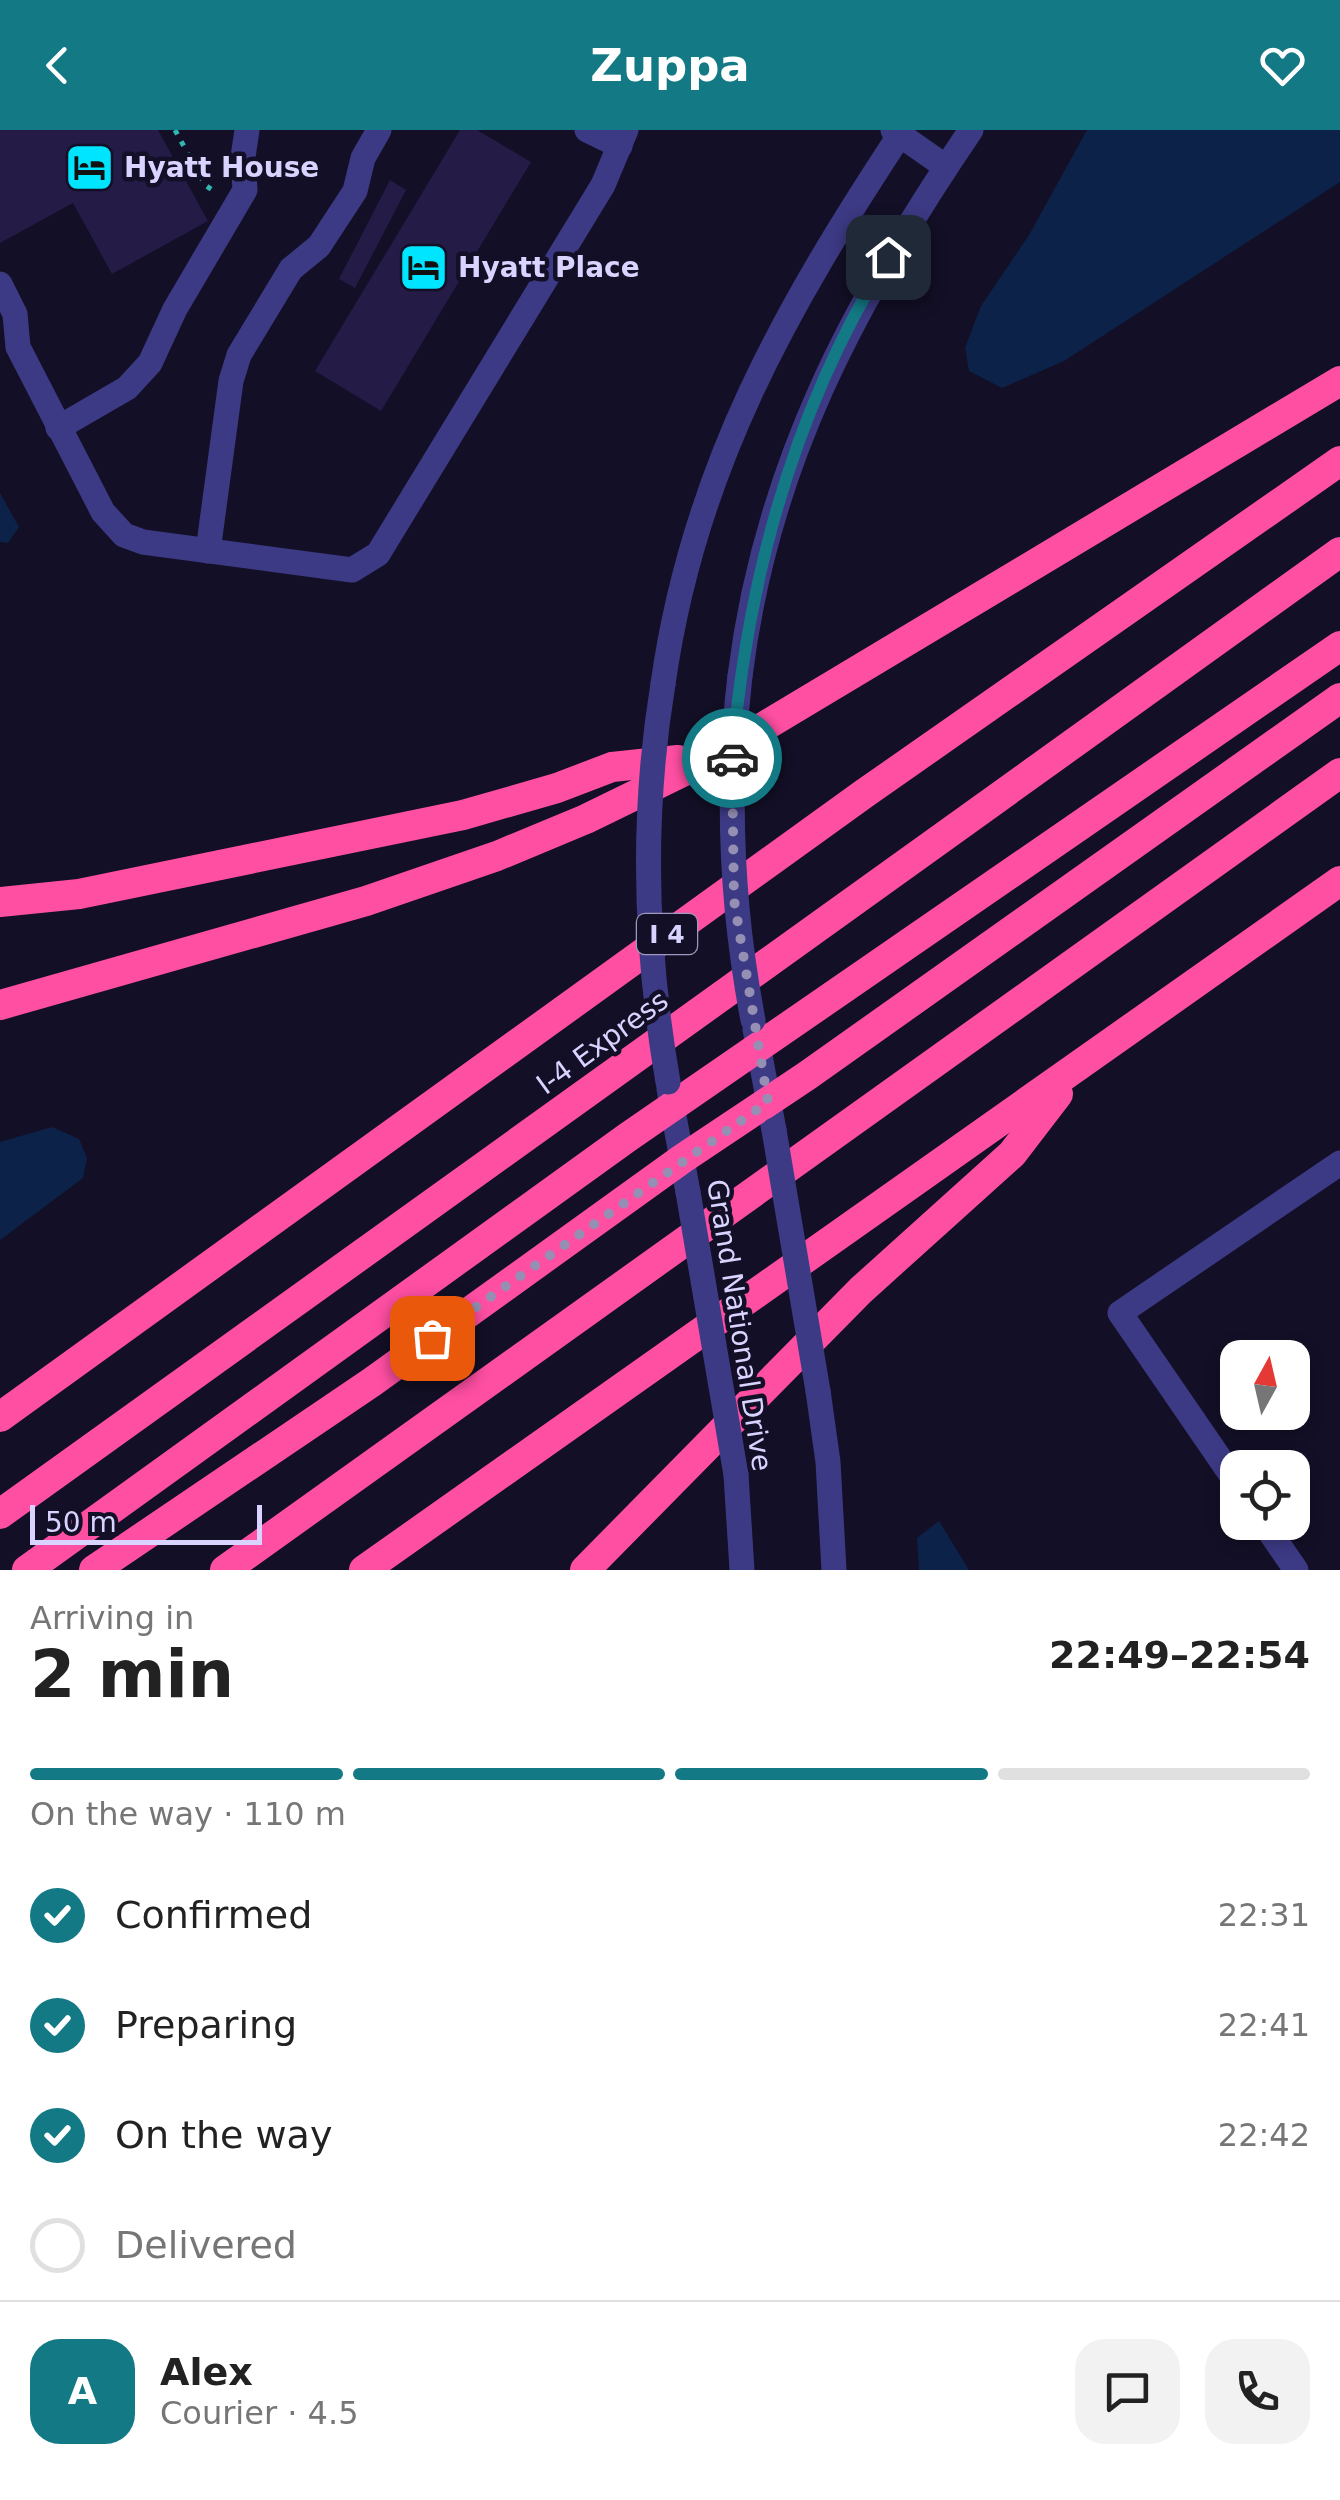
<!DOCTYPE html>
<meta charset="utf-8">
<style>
body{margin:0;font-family:"DejaVu Sans",sans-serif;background:#f2f2f2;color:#222;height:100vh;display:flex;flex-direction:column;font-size:38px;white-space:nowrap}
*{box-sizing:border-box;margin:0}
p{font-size:32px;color:#767676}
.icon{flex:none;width:55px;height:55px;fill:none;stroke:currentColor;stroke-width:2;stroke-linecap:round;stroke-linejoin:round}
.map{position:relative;height:1440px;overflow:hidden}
.sheet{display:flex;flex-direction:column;background:#fff;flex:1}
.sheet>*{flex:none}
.needle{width:65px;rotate:8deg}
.buttons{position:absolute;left:1220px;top:1210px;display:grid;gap:20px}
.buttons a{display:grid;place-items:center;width:90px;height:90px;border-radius:20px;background:#fff;box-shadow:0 5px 15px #0003;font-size:50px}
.scale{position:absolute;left:30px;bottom:25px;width:232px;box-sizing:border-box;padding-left:10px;border:5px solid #d9d4ff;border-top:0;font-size:28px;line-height:35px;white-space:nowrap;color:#d9d4ff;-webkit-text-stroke:8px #130f26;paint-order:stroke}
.pin{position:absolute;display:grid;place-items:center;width:85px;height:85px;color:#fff;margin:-42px;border-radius:20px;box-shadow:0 5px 15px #0006}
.courier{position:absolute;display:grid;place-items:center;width:100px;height:100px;margin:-50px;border:8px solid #137a85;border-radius:50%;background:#fff;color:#222;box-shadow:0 2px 12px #0007}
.overview em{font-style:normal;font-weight:700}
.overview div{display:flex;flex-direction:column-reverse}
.overview{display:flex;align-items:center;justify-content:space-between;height:170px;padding:0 30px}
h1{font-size:65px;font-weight:700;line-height:75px}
.bar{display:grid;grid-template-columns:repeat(4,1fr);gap:15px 10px;align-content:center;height:120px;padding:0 30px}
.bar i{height:12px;border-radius:8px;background:#e0e0e0}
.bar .selected{background:#137a85}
.bar p{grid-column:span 4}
.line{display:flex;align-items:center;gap:25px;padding:0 30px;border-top:2px solid #e0e0e0}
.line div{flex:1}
.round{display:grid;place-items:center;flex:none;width:105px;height:105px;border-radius:30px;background:#f2f2f2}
ol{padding:0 30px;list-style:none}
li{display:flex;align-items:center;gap:30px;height:110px}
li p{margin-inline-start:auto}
li .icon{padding:10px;border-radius:50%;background:#137a85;color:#fff;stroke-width:4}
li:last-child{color:#767676}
li i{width:55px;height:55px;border:5px solid #e0e0e0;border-radius:50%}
header{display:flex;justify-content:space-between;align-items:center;height:130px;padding:0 30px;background:#137a85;color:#fff;font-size:45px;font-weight:700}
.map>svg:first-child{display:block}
</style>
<header><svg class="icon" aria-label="back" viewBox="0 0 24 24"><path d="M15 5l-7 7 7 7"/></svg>Zuppa<svg class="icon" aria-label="heart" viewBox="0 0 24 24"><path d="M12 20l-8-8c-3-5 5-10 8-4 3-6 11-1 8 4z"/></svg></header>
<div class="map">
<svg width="1340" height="1440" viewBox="0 0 1340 1440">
<rect width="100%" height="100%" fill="#130f26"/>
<g fill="#0c2248">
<polygon points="1087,0 1340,0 1340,52 1064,231 1002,258 969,241 965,218 981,176 1029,105"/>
<polygon points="0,363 19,397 8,413 0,412"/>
<polygon points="52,997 79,1009 87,1028 83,1048 0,1110 0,1012"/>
<polygon points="939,1391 969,1440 919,1440 917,1408"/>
</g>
<g fill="#241b47">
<polygon points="0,0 158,0 208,91 112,144 73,73 0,113"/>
<polygon points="460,0 477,0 531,32 381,281 315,241"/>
<polygon points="390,50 406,60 355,158 339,149"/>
</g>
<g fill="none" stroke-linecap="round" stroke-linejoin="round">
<polyline stroke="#2fb8b0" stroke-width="5" stroke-dasharray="5 8" stroke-linecap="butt" points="175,0 205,55 214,61"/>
<g stroke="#3d3a85" stroke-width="25">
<polyline points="587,0 620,16"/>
<polyline points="893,0 946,37"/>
<polyline points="0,154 15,184 18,217 103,382 124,405 143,412 352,440 378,424 603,55 626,0"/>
<polyline points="58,298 127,258 150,233 175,179 245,60 243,27 247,0"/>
<polyline points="208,421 231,251 239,225 291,139 319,116 355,61 363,28 379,0"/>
<path d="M740,546C766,336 854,172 971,0"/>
<path d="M663,554C693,340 786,177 903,0"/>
<polyline points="755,899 774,1000"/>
<polyline points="669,959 688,1062"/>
<polyline points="818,1261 828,1332 834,1440"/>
<polyline points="736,1345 742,1440"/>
<polyline points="1238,1355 1120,1183 1340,1033"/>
<polyline points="1263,1392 1296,1440"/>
</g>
<g stroke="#ff4fa3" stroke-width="30">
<polyline points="0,772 79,764 463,685 557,658 612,637 678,630"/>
<polyline points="0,875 366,771 497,726 586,689 715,626 1340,251"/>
<polyline points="0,1287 865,663 1340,331"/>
<polyline points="0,1384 1340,422"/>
<polyline points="27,1440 628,1007 1340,516"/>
<polyline points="94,1440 372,1252 682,1029 808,945 1340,568"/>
<polyline points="225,1440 1340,643"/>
<polyline points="364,1440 1340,751"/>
<polyline points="585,1440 861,1160 1012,1024 1058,964"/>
</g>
<g stroke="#3d3a85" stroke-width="25">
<path d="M740,546C726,662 731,775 753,890"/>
<path d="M663,554C641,687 645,820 668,952"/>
<polyline points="774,1000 818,1261"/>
<polyline points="688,1062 736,1345"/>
</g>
</g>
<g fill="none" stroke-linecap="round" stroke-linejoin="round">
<polyline stroke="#948fb3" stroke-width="10" stroke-dasharray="0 18" points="432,1208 768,972 734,770 732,628"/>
<path stroke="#137a85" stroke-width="12" d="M732,628C747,449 793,280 888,127"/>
</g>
<defs>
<symbol id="hotel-square" viewBox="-11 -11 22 22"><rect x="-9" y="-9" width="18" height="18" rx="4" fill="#00e5ff" stroke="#130f26"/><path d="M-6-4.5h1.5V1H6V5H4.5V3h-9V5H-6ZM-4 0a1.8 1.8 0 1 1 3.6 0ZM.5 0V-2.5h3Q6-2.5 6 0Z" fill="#111"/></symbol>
</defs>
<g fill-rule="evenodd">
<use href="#hotel-square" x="62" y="10" width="55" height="55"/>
<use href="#hotel-square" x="396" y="110" width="55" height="55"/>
</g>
<g text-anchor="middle" stroke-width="9" stroke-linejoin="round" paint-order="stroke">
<rect fill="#130f26" stroke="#9e99be" stroke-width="2.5" x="637" y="784" width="60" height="40" rx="8"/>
<g font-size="25" font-weight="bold" fill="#d9d4ff">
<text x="667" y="813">I 4</text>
</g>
<g font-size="28" font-weight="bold" fill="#d9d4ff" stroke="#130f26" text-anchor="start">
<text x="124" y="47">Hyatt House</text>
<text x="458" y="147">Hyatt Place</text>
</g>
<g font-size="28" fill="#d9d4ff" stroke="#130f26">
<text transform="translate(602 912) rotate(-36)" y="10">I-4 Express</text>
<text transform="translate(740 1195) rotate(81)" y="10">Grand National Drive</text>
</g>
</g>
</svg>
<div class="buttons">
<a><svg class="needle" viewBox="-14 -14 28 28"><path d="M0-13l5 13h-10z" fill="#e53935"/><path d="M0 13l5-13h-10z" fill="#767676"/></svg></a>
<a><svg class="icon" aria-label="locate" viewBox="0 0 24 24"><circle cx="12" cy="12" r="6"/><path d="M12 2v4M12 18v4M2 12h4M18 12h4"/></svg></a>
</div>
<div class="scale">50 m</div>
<div class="pin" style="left:432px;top:1208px;background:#ea580c"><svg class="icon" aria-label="bag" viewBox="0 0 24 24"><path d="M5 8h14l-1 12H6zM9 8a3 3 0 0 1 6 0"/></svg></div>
<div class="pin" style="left:888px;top:127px;background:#1f2937"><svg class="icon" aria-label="home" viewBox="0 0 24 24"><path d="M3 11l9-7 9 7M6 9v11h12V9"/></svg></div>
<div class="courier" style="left:732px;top:628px"><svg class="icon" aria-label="car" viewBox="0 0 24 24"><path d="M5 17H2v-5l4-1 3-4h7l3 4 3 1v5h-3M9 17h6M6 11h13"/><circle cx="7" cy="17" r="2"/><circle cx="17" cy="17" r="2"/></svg></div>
</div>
<section class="sheet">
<div class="overview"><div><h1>2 min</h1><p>Arriving in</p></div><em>22:49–22:54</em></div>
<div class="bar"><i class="selected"></i><i class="selected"></i><i class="selected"></i><i></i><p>On the way · 110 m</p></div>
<ol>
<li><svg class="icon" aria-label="check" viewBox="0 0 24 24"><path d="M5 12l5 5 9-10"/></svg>Confirmed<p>22:31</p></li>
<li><svg class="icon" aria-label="check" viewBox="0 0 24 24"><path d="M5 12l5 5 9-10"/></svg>Preparing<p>22:41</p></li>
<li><svg class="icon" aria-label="check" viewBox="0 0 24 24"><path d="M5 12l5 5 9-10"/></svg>On the way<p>22:42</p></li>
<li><i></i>Delivered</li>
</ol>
<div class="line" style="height:180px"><b class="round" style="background:#137a85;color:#fff">A</b><div><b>Alex</b><p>Courier · 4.5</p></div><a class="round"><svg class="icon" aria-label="chat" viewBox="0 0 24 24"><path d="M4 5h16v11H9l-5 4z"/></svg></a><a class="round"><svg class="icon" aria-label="phone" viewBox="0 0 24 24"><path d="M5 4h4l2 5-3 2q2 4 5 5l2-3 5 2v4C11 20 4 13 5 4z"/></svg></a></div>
</section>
